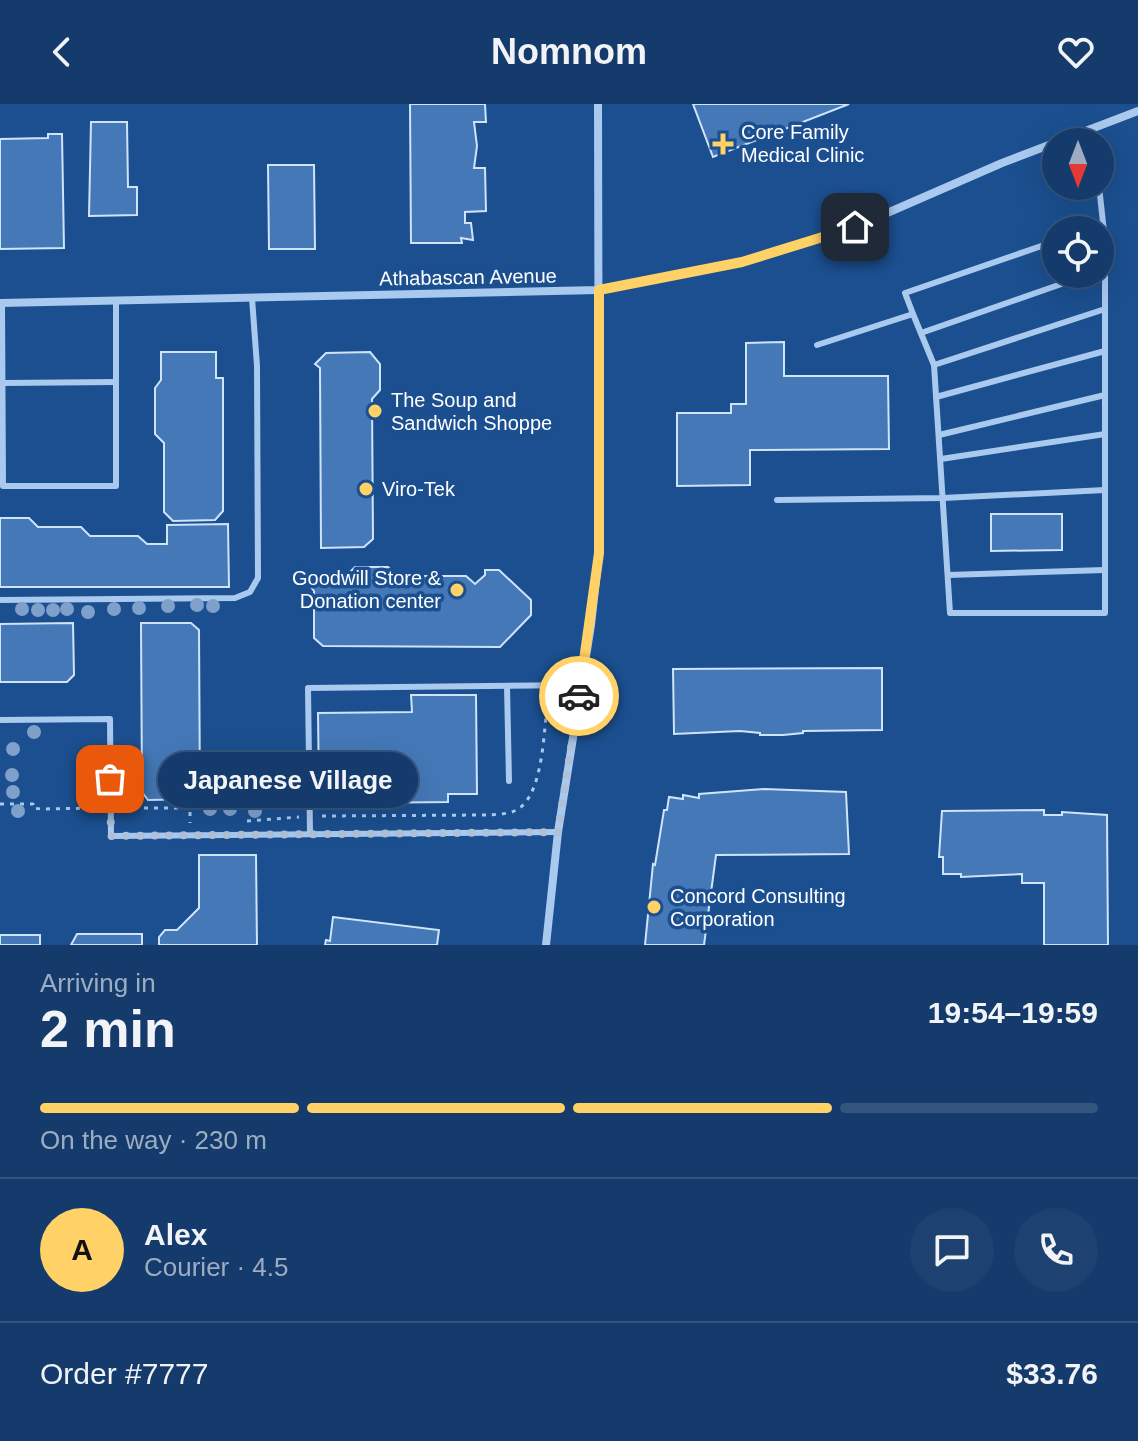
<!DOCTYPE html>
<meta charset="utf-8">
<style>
body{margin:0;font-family:Arial,sans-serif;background:#1d4271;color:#f1f3f6;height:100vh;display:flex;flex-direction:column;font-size:30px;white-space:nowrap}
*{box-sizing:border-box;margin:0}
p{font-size:26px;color:#9dadc1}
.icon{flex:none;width:44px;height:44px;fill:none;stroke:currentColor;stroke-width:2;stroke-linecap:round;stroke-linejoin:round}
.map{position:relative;height:841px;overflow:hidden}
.sheet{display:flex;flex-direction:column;background:#143b6b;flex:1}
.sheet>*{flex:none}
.needle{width:52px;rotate:180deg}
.buttons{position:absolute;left:1042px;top:24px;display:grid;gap:16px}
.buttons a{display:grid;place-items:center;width:72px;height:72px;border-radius:50%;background:#143b6b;box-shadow:0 8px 32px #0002,0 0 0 2px #33557e;font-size:40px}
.pin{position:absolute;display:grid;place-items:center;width:68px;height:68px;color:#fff;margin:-34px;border-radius:16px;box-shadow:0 4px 12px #0006}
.courier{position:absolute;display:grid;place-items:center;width:80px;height:80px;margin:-40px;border:6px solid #ffd166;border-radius:50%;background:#fff;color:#222;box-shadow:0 2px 10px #0007}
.bubble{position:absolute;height:56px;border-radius:28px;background:#143b6b;box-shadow:0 8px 32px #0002,0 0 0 2px #33557e;font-size:26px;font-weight:600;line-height:56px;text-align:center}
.overview em{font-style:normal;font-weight:600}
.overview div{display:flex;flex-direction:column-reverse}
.overview{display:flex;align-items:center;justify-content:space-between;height:136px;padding:0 40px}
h1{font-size:52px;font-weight:600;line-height:60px}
.bar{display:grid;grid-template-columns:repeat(4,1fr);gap:12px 8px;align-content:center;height:96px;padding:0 40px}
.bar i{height:10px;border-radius:6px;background:#33557e}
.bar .current{background:#ffd166}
.bar p{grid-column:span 4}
.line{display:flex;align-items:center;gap:20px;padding:0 40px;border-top:2px solid #33557e}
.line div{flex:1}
.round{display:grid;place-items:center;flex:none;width:84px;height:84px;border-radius:42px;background:#1d4271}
header{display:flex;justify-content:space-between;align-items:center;height:104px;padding:0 40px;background:#143b6b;font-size:36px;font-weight:600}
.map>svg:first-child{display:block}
</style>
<header><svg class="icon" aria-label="back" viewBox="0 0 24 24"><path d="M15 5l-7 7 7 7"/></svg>Nomnom<svg class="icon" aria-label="heart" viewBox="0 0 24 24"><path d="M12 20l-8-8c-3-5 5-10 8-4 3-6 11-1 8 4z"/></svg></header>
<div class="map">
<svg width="1138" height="841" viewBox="0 0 1138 841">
<rect width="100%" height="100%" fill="#1b4f8f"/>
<g fill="#4478b7" stroke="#cfe3fa" stroke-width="2">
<polygon points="410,0 485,0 486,18 474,18 477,42 474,64 485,64 486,107 465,108 465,119 471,119 473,136 461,134 462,139 411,139"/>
<polygon points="693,0 849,0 713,53"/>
<polygon points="91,18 127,18 128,83 137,83 137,111 89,112"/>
<polygon points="48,30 62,30 64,144 0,145 0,35 48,34"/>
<polygon points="268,61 314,61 315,145 269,145"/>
<polygon points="784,238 784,272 888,272 889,345 750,346 750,381 677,382 677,309 731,309 731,300 746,300 746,239"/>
<polygon points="161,248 216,248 216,274 223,274 223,407 215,416 173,417 164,408 164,339 155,330 155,284 161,276"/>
<polygon points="370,248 380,260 380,286 372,295 373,435 364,443 321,444 320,264 315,260 326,249"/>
<polygon points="991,410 1062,410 1062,446 991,447"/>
<polygon points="0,414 29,414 38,423 81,423 90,432 138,432 147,440 167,440 167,421 228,420 229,483 0,483"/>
<polygon points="355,463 388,463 397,472 466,472 475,480 485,471 485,466 499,466 531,496 531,511 500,543 323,542 314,534 314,487 310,482 320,472 346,472"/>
<polygon points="73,519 74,571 67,578 0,578 0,520"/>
<polygon points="141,519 191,519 199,526 200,695 148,696 142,688"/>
<polygon points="882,564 882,626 803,627 803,629 783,631 760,631 760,629 740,627 674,630 673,565"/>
<polygon points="411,591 476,591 477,690 448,690 448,698 361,699 361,688 319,688 318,609 412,608"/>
<polygon points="764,685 846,688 849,750 716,751 704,841 645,841 653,760 655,761 664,706 667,706 669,693 683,695 683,691 699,694 699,690"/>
<polygon points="1044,706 1044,711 1062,711 1062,708 1107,711 1108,841 1044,841 1044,779 1022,779 1022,770 961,773 961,770 943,770 943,753 939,753 942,707"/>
<polygon points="199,751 256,751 257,841 159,841 159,833 165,826 177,826 199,804"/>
<polygon points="333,813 439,826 437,841 325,841 326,836 330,837"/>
<polygon points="77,830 142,830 142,841 71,841"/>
<rect x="0" y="831" width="40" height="10"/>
</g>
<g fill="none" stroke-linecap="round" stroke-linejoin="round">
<g stroke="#a9c9ee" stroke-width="3" stroke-dasharray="4 6" stroke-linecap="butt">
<polyline points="0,700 33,700 33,704 41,705 100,704"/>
<polyline points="124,704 190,704 190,719"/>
<path d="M322,712L486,711C498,710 513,711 522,702C544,682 544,622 548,593"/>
<polyline points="247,717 299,713"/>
</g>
<g stroke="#a9c9ee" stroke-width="6">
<polyline points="1091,24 1093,38"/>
<polyline points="2,199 3,382 116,382 116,198"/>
<polyline points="913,210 934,261 950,509 1105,509 1105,137 1099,82"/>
<polyline points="921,229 1090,170"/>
<polyline points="817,241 913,210 905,189 1056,137"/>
<polyline points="934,261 1105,205"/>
<polyline points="3,279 116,278"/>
<polyline points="936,293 1105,247"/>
<polyline points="939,331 1105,291"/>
<polyline points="941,355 1105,330"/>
<polyline points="777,396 943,394 1105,386"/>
<polyline points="948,471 1105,466"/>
<polyline points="0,496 235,494 250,488 258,474 257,262 252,194"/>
<polyline points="507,582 509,677"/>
<polyline points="0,616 110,615 111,732 558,728"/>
<polyline points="310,730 308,584 581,581"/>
</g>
<g stroke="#a9c9ee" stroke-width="8">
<polyline points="0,199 599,186 742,158 855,123 1002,59 1138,7"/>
<polyline points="546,841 558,728 591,521 599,449 598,0"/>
</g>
</g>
<g fill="#7ea0ca">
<circle cx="197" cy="501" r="7"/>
<circle cx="168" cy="502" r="7"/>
<circle cx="213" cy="502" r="7"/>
<circle cx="139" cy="504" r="7"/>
<circle cx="22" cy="505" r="7"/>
<circle cx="67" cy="505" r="7"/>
<circle cx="114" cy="505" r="7"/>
<circle cx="38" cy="506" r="7"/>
<circle cx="53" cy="506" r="7"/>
<circle cx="88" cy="508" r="7"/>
<circle cx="34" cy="628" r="7"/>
<circle cx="13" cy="645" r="7"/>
<circle cx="12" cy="671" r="7"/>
<circle cx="13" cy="688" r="7"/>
<circle cx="210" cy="705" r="7"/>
<circle cx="230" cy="705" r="7"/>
<circle cx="18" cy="707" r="7"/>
<circle cx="255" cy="707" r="7"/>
</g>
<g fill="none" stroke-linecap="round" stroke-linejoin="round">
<polyline stroke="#afc1d8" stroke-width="8" stroke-dasharray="0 14.4" points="110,675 111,732 558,728 579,592"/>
<polyline stroke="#ffd166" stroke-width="10" points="579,592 599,449 599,186 742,158 855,123"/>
</g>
<g fill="#ffd166" stroke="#1b4f8f" stroke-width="3">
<path d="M719 28h8v8h8v8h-8v8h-8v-8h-8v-8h8z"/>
<circle cx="375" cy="307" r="8"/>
<circle cx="366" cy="385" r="8"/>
<circle cx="457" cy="486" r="8"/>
<circle cx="654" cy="803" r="8"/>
</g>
<g text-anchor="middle" stroke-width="7" stroke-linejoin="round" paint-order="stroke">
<g font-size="20" fill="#fff" stroke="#1b4f8f" text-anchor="start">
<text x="741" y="35">Core Family<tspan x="741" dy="23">Medical Clinic</tspan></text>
<text x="391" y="303">The Soup and<tspan x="391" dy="23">Sandwich Shoppe</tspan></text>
<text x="382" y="392">Viro-Tek</text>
<text x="441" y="481" text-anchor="end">Goodwill Store &amp;<tspan x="441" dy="23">Donation center</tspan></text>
<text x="670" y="799">Concord Consulting<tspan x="670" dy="23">Corporation</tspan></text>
</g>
<g font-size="20" fill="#fff" stroke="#1b4f8f">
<text transform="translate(468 173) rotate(-1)" y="7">Athabascan Avenue</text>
</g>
</g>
</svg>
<div class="buttons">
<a><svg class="needle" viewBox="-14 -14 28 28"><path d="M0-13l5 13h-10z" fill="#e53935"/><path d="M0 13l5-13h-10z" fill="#9dadc1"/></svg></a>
<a><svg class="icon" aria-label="locate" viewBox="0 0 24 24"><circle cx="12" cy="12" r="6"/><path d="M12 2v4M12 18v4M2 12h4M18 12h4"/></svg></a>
</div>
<div class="pin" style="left:110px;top:675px;background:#ea580c"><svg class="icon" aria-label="bag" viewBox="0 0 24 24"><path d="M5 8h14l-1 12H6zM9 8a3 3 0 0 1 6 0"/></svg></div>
<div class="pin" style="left:855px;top:123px;background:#1f2937"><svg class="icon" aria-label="home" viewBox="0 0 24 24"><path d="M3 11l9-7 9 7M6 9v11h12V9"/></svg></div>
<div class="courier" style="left:579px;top:592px"><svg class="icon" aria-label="car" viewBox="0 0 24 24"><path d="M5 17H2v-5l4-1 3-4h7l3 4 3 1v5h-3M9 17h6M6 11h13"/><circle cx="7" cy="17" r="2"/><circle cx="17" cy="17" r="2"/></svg></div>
<div class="bubble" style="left:158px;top:648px;width:260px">Japanese Village</div>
</div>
<section class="sheet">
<div class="overview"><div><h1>2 min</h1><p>Arriving in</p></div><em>19:54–19:59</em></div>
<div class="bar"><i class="current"></i><i class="current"></i><i class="current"></i><i></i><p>On the way · 230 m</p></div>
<div class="line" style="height:144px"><b class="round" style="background:#ffd166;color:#111">A</b><div><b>Alex</b><p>Courier · 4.5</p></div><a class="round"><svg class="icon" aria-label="chat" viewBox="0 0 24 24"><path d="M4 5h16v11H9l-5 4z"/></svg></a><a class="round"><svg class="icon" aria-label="phone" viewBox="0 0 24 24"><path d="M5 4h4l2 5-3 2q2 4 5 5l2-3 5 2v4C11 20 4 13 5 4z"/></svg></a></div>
<div class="line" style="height:104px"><div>Order #7777</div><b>$33.76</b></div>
</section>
